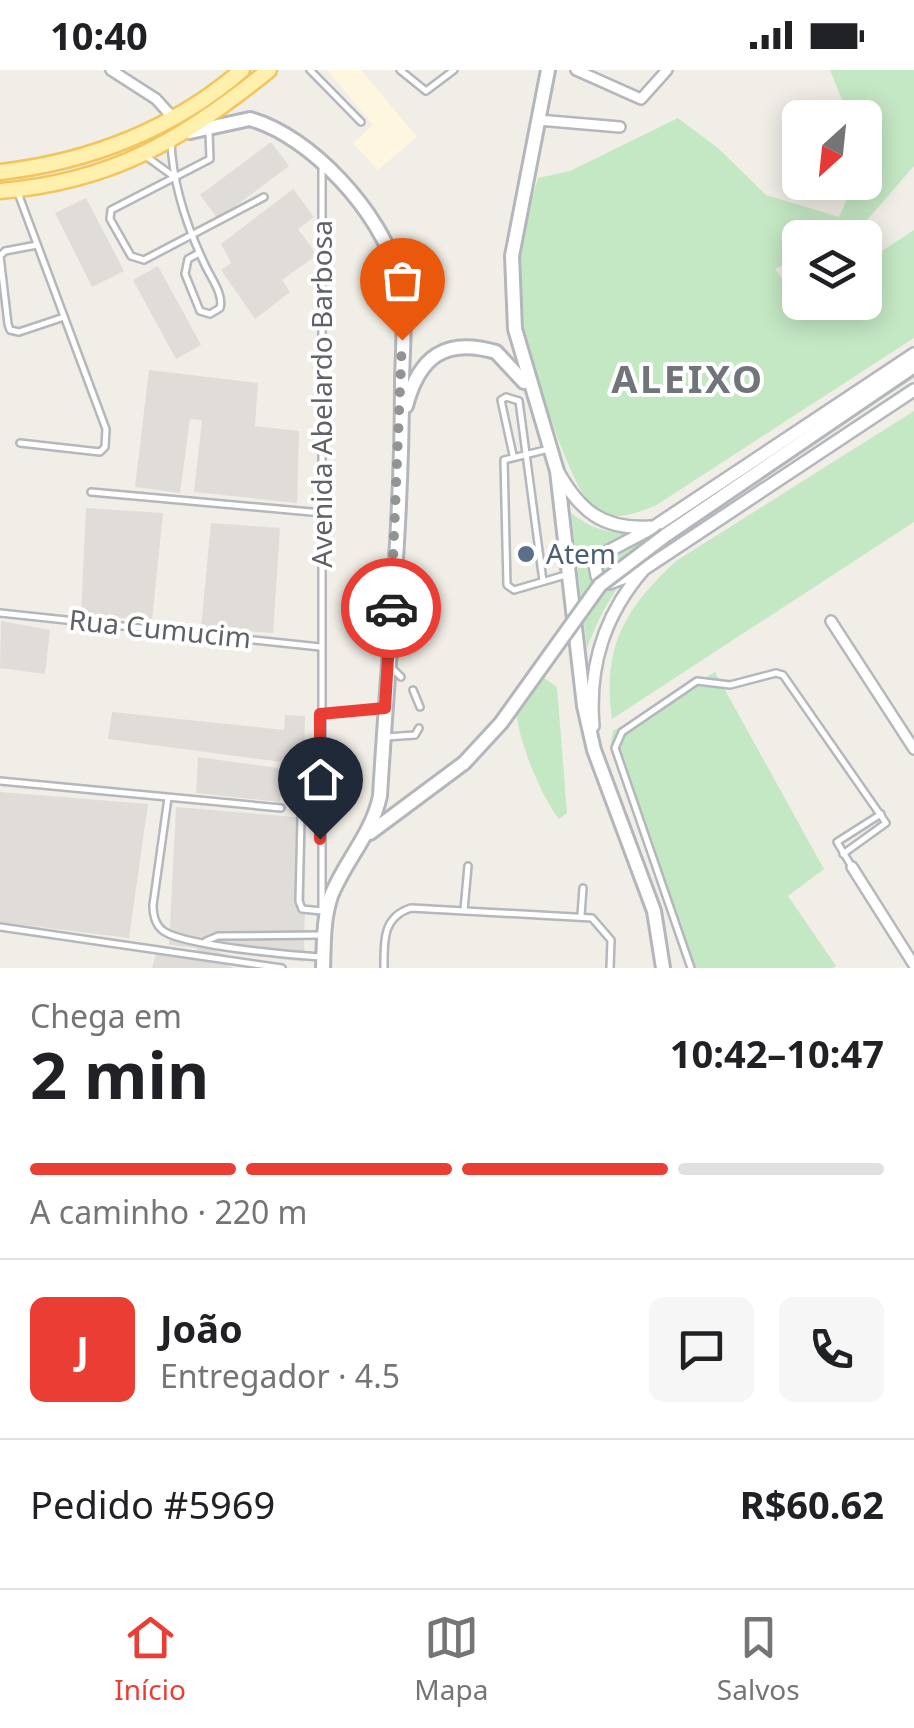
<!DOCTYPE html>
<html lang="pt">
<meta charset="utf-8">
<style>
body{margin:0;font-family:"Noto Sans",sans-serif;background:#f6f6f6;color:#202124;height:100vh;display:flex;flex-direction:column;font-size:38px;white-space:nowrap}
*{box-sizing:border-box;margin:0}
p{font-size:32px;color:#757577}
.icon{flex:none;width:55px;height:55px;fill:none;stroke:currentColor;stroke-width:2;stroke-linecap:round;stroke-linejoin:round}
.map{position:relative;height:898px;overflow:hidden}
.side{display:flex;flex-direction:column;background:#fff;flex:1}
.side>*{flex:none}
.needle{width:65px;rotate:207deg}
.buttons{position:absolute;left:782px;top:30px;display:grid;gap:20px}
.buttons a{display:grid;place-items:center;width:100px;height:100px;border-radius:15px;background:#fff;box-shadow:0 5px 25px #0003;font-size:50px}
.pin{position:absolute;display:grid;place-items:center;width:85px;height:85px;color:#fff;margin:-102px -42px;border-radius:50% 50% 50% 0;rotate:-45deg;box-shadow:0 0 10px #0007}
.pin .icon{rotate:45deg}
.courier{position:absolute;display:grid;place-items:center;width:100px;height:100px;margin:-50px;border:8px solid #ea3e34;border-radius:50%;background:#fff;color:#222;box-shadow:0 2px 12px #0007}
.headline em{font-style:normal;font-weight:700}
.headline div{display:flex;flex-direction:column-reverse}
.headline{display:flex;align-items:center;justify-content:space-between;height:170px;padding:0 30px}
h1{font-size:65px;font-weight:700;line-height:75px}
.bar{display:grid;grid-template-columns:repeat(4,1fr);gap:15px 10px;align-content:center;height:120px;padding:0 30px}
.bar i{height:12px;border-radius:8px;background:#e0e0e0}
.bar .on{background:#ea3e34}
.bar p{grid-column:span 4}
.line{display:flex;align-items:center;gap:25px;padding:0 30px;border-top:2px solid #e0e0e0}
.line div{flex:1}
.round{display:grid;place-items:center;flex:none;width:105px;height:105px;border-radius:15px;background:#f6f6f6}
.status{display:flex;justify-content:space-between;align-items:center;height:70px;padding:0 50px;background:#fff;direction:ltr}
.status svg{height:28px;fill:currentColor}
.menu{display:flex;justify-content:space-around;align-items:center;height:140px;border-top:2px solid #e0e0e0;background:#fff;font-size:28px;color:#757577}
.menu a{display:grid;justify-items:center;gap:5px}
.menu .on{color:#ea3e34}
.map>svg:first-child{display:block}
</style>
<div class="status"><b>10:40</b><svg viewBox="0 0 49 12"><path d="M0 12V9h3v3zM5 12V6h3v6zM10 12V3h3v9zM15 12V0h3v12zM26 1h20v11H26zM47 4h2v5h-2z"/></svg></div>
<div class="map">
<svg width="914" height="898" viewBox="0 0 914 898">
<rect width="100%" height="100%" fill="#f1eee7"/>
<polygon fill="#fef6df" points="327,0 361,0 417,67 378,100 353,73 373,55"/>
<g fill="#e0ddd9">
<polygon points="271,72 289,96 218,149 200,125"/>
<polygon points="293,119 314,147 298,159 317,185 282,210 290,222 255,249 221,200 231,193 221,174"/>
<polygon points="86,128 124,201 92,217 55,143"/>
<polygon points="158,196 201,275 176,289 133,210"/>
<polygon points="149,300 258,313 255,356 299,361 297,433 194,422 202,350 190,349 180,423 135,417"/>
<polygon points="86,438 163,443 152,550 81,545"/>
<polygon points="211,453 280,458 273,563 201,558"/>
<polygon points="1,551 50,560 45,604 0,598"/>
<polygon points="112,642 284,660 285,645 305,646 304,695 108,669"/>
<polygon points="198,687 284,699 280,732 196,723"/>
<polygon points="0,722 148,734 129,868 0,852"/>
<polygon points="176,737 306,748 304,892 215,881 227,885 225,894 234,898 152,898 157,881 196,888 197,878 169,875"/>
</g>
<g fill="#c5e8c4">
<path d="M830,0H914V96L855,164L800,168V188L775,199L800,232H865V192L914,160V268L655,436C636,443 616,452 597,441C570,424 523,270 520,236C517,191 525,150 538,108L570,101L678,48L718,78L766,125L839,147L854,113L865,112V48L849,47Z"/>
<path d="M914,288V308L658,475C623,504 602,536 587,579L571,443C594,460 609,464 638,463Z"/>
<path d="M914,341V452L612,649C602,577 624,539 676,491Z"/>
<polygon points="715,602 824,799 788,826 836,896 833,898 689,898 610,678 613,661"/>
<path d="M544,608L557,617L567,743L559,749C542,728 512,659 517,632C519,625 523,617 526,610Z"/>
</g>
<g fill="none" stroke-linecap="round" stroke-linejoin="round">
<defs>
<g id="service">
<polyline points="310,0 361,52"/>
<polyline points="400,0 426,21 454,0"/>
<polyline points="209,62 210,89 111,140 110,149 131,186 144,190 264,127"/>
<path d="M171,73C173,115 187,157 205,195C211,208 224,225 220,238L210,244L200,241L185,204L188,189L199,183"/>
<polyline points="147,87 173,106"/>
<polyline points="322,96 322,840"/>
<polyline points="18,123 106,359 105,377 100,382 20,373"/>
<polyline points="37,175 5,181 0,186 8,254 10,260 19,262 64,247"/>
<polyline points="549,379 504,390 507,515 514,520 569,504"/>
<polyline points="513,385 501,330 506,327 519,331 543,511"/>
<polyline points="91,422 322,443"/>
<polyline points="0,543 320,577"/>
<polyline points="390,596 401,607"/>
<polyline points="413,620 420,637"/>
<polyline points="320,644 381,639"/>
<polyline points="386,667 415,665 419,658"/>
<polyline points="302,708 299,831 302,839 322,841"/>
<polyline points="0,711 281,738"/>
<path d="M168,728L153,835C153,846 155,856 165,862C189,876 289,885 320,887"/>
<polyline points="852,797 837,772 881,744"/>
<polyline points="464,840 468,796"/>
<polyline points="581,845 583,818"/>
<polyline points="0,857 282,898"/>
<polyline points="206,871 218,866 321,865"/>
<path d="M384,898C384,872 382,847 411,838L592,848L611,870L610,898"/>
<polyline points="691,898 615,678 622,662 697,611 730,615 776,603 783,605 886,753 843,784"/>
</g>
<g id="minor">
<polyline points="111,0 156,29 174,49"/>
<polyline points="576,0 641,29 667,0"/>
<polyline points="538,50 620,57"/>
<polyline points="831,551 914,679"/>
<polyline points="852,797 914,895"/>
</g>
<g id="tertiary">
<path d="M558,402C580,441 603,460 650,457"/>
<polyline points="636,503 609,513 597,506 595,494 605,483 654,457 914,284"/>
<path d="M593,656C588,596 604,545 644,499L914,320"/>
</g>
<g id="secondary">
<polyline points="548,0 512,186 515,259 557,401 584,636 594,680 654,841 663,898"/>
<path d="M190,62L250,49C311,66 381,143 397,203C408,240 402,279 402,316C402,453 388,590 380,726C372,764 345,791 331,826C323,850 324,874 323,898"/>
<path d="M406,336C419,287 445,267 496,282L524,312"/>
<polyline points="666,465 914,296"/>
<polyline points="370,763 464,693"/>
</g>
<g id="primary">
<path d="M0,102C89,92 174,59 242,0"/>
<path d="M0,121C112,112 184,69 269,0"/>
</g>
</defs>
<use href="#service" stroke="#b4b8bc" stroke-width="10"/>
<use href="#minor" stroke="#b4b8bc" stroke-width="14"/>
<use href="#tertiary" stroke="#b4b8bc" stroke-width="16"/>
<use href="#secondary" stroke="#b3b7bc" stroke-width="18"/>
<use href="#primary" stroke="#f2c55f" stroke-width="19"/>
<use href="#service" stroke="#fff" stroke-width="5"/>
<use href="#minor" stroke="#fff" stroke-width="9"/>
<use href="#tertiary" stroke="#fff" stroke-width="11"/>
<use href="#secondary" stroke="#fff" stroke-width="12"/>
<use href="#primary" stroke="#fff0ae" stroke-width="14"/>
<defs>
<polyline id="secondary-bridge" points="464,693 501,653 600,515 666,465"/>
</defs>
<use href="#secondary-bridge" stroke="#b3b7bc" stroke-width="18" stroke-linecap="butt"/>
<use href="#secondary-bridge" stroke="#fff" stroke-width="12"/>
</g>
<g fill="none" stroke-linecap="round" stroke-linejoin="round">
<polyline stroke="#929494" stroke-width="10" stroke-dasharray="0 18" points="391,538 402,270"/>
<polyline stroke="#ea3e34" stroke-width="12" points="320,769 320,644 385,638 391,538"/>
</g>
<circle fill="#5c6f8a" stroke="#fff" stroke-width="4" cx="526" cy="484" r="10"/>
<g text-anchor="middle" stroke-width="8" stroke-linejoin="round" paint-order="stroke">
<g font-size="28" fill="#5f6367" stroke="#fff">
<text transform="translate(322 324) rotate(-90)" y="10">Avenida Abelardo Barbosa</text>
<text transform="translate(160 559) rotate(6)" y="10">Rua Cumucim</text>
</g>
<g font-size="28" fill="#4e5e75" stroke="#fff" text-anchor="start">
<text x="546" y="494">Atem</text>
</g>
<g font-size="38" font-weight="bold" letter-spacing="2.5" fill="#707579" stroke="#fff">
<text x="688" y="323">ALEIXO</text>
</g>
</g>
</svg>
<div class="buttons">
<a><svg class="needle" viewBox="-14 -14 28 28"><path d="M0-13l5 13h-10z" fill="#e53935"/><path d="M0 13l5-13h-10z" fill="#757577"/></svg></a>
<a><svg class="icon" aria-label="layers" viewBox="0 0 24 24"><path d="M12 4l9 5-9 5-9-5zM3 14l9 5 9-5"/></svg></a>
</div>
<div class="pin" style="left:402px;top:270px;background:#ea580c"><svg class="icon" aria-label="bag" viewBox="0 0 24 24"><path d="M5 8h14l-1 12H6zM9 8a3 3 0 0 1 6 0"/></svg></div>
<div class="pin" style="left:320px;top:769px;background:#1f2937"><svg class="icon" aria-label="home" viewBox="0 0 24 24"><path d="M3 11l9-7 9 7M6 9v11h12V9"/></svg></div>
<div class="courier" style="left:391px;top:538px"><svg class="icon" aria-label="car" viewBox="0 0 24 24"><path d="M5 17H2v-5l4-1 3-4h7l3 4 3 1v5h-3M9 17h6M6 11h13"/><circle cx="7" cy="17" r="2"/><circle cx="17" cy="17" r="2"/></svg></div>
</div>
<section class="side">
<div class="headline"><div><h1>2 min</h1><p>Chega em</p></div><em>10:42–10:47</em></div>
<div class="bar"><i class="on"></i><i class="on"></i><i class="on"></i><i></i><p>A caminho · 220 m</p></div>
<div class="line" style="height:180px"><b class="round" style="background:#ea3e34;color:#fff">J</b><div><b>João</b><p>Entregador · 4.5</p></div><a class="round"><svg class="icon" aria-label="chat" viewBox="0 0 24 24"><path d="M4 5h16v11H9l-5 4z"/></svg></a><a class="round"><svg class="icon" aria-label="phone" viewBox="0 0 24 24"><path d="M5 4h4l2 5-3 2q2 4 5 5l2-3 5 2v4C11 20 4 13 5 4z"/></svg></a></div>
<div class="line" style="height:130px"><div>Pedido #5969</div><b>R$60.62</b></div>
</section>
<nav class="menu">
<a class="on"><svg class="icon" aria-label="home" viewBox="0 0 24 24"><path d="M3 11l9-7 9 7M6 9v11h12V9"/></svg>Início</a>
<a><svg class="icon" aria-label="map" viewBox="0 0 24 24"><path d="M3 6l6-2 6 2 6-2v14l-6 2-6-2-6 2zM9 4v14M15 6v14"/></svg>Mapa</a>
<a><svg class="icon" aria-label="saved" viewBox="0 0 24 24"><path d="M7 4h10v16l-5-4-5 4z"/></svg>Salvos</a>
</nav>
